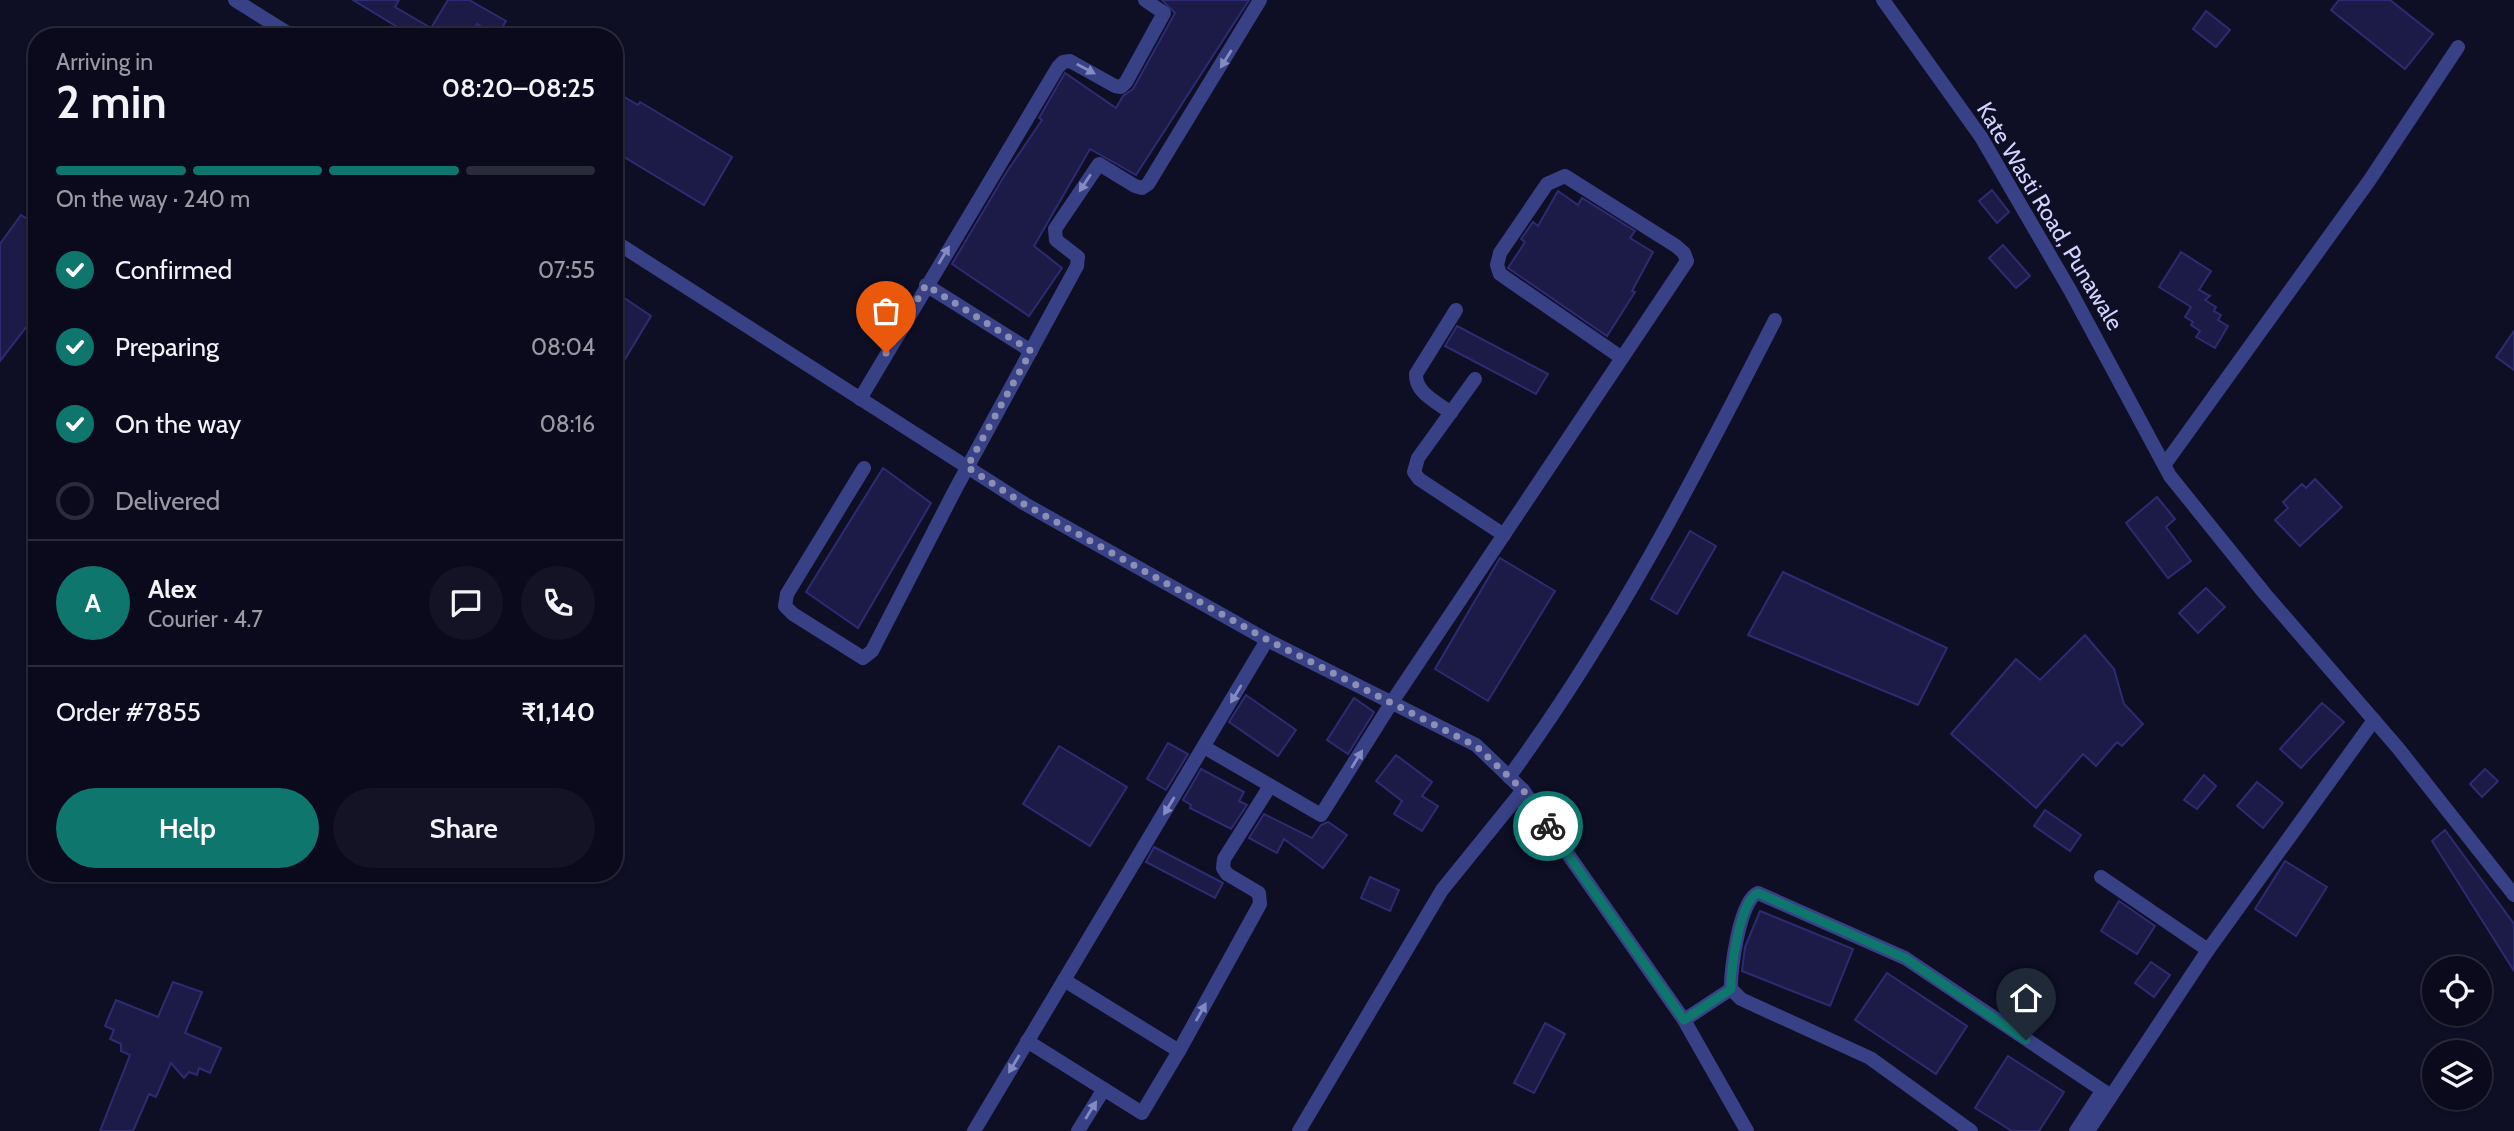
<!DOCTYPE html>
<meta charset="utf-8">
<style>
body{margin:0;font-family:Cabin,sans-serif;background:#131325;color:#f1f3f6;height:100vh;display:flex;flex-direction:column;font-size:26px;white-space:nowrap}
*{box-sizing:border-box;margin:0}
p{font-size:23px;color:#999aa3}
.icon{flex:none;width:38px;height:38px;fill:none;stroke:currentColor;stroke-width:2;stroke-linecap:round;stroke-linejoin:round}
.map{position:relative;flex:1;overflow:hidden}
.side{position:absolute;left:28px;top:28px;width:595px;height:854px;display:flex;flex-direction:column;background:#0a0a1c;border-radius:28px;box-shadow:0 2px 5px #0004,0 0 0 2px #2a2b3b}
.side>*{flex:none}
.controls{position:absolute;left:2422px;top:956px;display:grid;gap:14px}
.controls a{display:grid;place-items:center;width:70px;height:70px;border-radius:50%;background:#0a0a1c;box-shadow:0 2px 5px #0004,0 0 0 2px #2a2b3b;font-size:35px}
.pin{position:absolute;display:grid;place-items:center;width:60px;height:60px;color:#fff;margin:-72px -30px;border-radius:50% 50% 50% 0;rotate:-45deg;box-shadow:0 0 7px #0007}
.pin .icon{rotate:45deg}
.courier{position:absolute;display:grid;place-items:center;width:70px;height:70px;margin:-35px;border:5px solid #0f766e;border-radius:50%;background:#fff;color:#222;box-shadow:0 2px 9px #0007}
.overview em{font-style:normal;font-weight:600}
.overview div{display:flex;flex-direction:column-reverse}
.overview{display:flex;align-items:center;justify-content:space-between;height:119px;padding:0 28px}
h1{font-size:46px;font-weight:600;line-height:52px}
.bar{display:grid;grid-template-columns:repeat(4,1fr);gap:10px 7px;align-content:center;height:84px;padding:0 28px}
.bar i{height:9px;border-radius:5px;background:#2a2b3b}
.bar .selected{background:#0f766e}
.bar p{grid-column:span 4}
.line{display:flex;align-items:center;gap:18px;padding:0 28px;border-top:2px solid #2a2b3b}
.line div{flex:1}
.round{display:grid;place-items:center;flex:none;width:74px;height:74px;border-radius:37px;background:#131325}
ol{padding:0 28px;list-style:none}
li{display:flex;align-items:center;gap:21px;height:77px}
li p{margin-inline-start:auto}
li .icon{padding:7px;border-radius:50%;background:#0f766e;color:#fff;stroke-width:4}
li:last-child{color:#999aa3}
li i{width:38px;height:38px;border:4px solid #2a2b3b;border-radius:50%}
.cta{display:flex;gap:14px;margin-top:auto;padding:14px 28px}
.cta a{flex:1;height:80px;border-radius:42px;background:#0f766e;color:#fff;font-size:28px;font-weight:600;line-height:80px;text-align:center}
.cta a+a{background:#131325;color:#f1f3f6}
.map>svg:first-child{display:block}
</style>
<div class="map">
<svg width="2514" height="1131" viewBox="0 0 2514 1131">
<rect width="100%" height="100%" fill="#0e0e25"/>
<g fill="#1c1a46" stroke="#2e2b72" stroke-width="2">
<polygon points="353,0 399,0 395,7 431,28 448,0 469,0 506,21 497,36 477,24 470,37 414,37"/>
<polygon points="1162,0 1249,0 1136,175 1090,149 1034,246 1062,268 1029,316 952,264 1006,173 1042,120 1039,118 1065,73 1116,108 1123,96 1133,89 1175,13"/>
<polygon points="2339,0 2390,0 2433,34 2405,69 2331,10"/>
<polygon points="2206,11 2230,30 2216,47 2193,29"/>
<polygon points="614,91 638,105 640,102 732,157 704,205 614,151"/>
<polygon points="1992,190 2009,212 1997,223 1979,201"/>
<polygon points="1558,191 1578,205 1582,198 1635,231 1630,238 1653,252 1632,291 1635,292 1607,336 1508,268 1525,242 1521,239 1533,222 1538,226"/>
<polygon points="21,215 37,225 37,313 0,361 0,244"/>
<polygon points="2003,245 2030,276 2016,288 1989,258"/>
<polygon points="2181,252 2211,271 2199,290 2210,296 2205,300 2216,307 2214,311 2221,315 2218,320 2228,326 2215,348 2196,337 2200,331 2191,325 2193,322 2185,317 2191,307 2159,287"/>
<polygon points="614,291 651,316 625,359 614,352"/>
<polygon points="1457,326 1548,374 1536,394 1445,346"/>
<polygon points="2514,331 2514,370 2496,357"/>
<polygon points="883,468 931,503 858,628 806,592"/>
<polygon points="2315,479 2342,507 2300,546 2275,520 2288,508 2283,502 2302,484 2306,488"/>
<polygon points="2157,497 2175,519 2166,527 2191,561 2168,578 2126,523"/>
<polygon points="1690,531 1716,546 1677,614 1651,599"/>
<polygon points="1500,558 1555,591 1488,701 1435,669"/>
<polygon points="1783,572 1947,648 1918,705 1748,635"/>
<polygon points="2206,588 2225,607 2198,633 2179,613"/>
<polygon points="2085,635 2114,669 2124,704 2143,724 2122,746 2117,742 2096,766 2083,754 2036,808 1951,734 2016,659 2040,680"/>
<polygon points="1246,695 1296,730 1278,756 1229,722"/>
<polygon points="1354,698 1374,712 1348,754 1327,740"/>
<polygon points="2322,703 2344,722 2301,768 2280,749"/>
<polygon points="1168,743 1188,754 1166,790 1147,779"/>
<polygon points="1059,746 1127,787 1090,846 1023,804"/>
<polygon points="1396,755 1432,782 1422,796 1438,806 1422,831 1394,814 1402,801 1376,781"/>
<polygon points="1201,769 1244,792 1239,801 1247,805 1231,829 1190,808 1191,805 1183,800"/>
<polygon points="2485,769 2498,781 2482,797 2470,784"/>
<polygon points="2204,775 2216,786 2197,809 2184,800"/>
<polygon points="2257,782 2283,803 2263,828 2237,806"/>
<polygon points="2045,810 2081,835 2070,851 2034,826"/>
<polygon points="1264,814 1312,838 1321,825 1328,822 1347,835 1323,868 1284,839 1277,853 1249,838"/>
<polygon points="2445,830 2514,924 2514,971 2432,841"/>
<polygon points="1154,847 1223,883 1215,898 1146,862"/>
<polygon points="2285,861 2327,887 2296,936 2255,909"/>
<polygon points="1370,877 1399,890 1390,911 1361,898"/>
<polygon points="2119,901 2155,926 2137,954 2101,931"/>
<polygon points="1760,911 1853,949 1830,1006 1742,971 1745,947"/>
<polygon points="2151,962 2170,975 2154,997 2135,983"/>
<polygon points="1887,973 1967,1026 1936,1074 1855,1020"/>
<polygon points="173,982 202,992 185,1033 221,1048 210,1073 199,1068 197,1075 189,1072 184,1078 171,1063 156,1097 149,1094 133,1131 100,1131 130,1055 121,1051 121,1044 110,1039 114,1030 105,1026 116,1000 158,1017"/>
<polygon points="1545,1023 1565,1034 1534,1093 1514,1083"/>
<polygon points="2008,1056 2064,1092 2039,1131 2012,1131 1975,1108"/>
</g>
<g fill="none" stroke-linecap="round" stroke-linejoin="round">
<g stroke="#384185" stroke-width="14">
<polyline points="235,0 294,37"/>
<polyline points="1883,0 1981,137 2070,290 2170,476 2265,594 2398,748 2514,895"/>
<polyline points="614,241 1025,504 1267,640 1476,745 1523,790 1684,1020 1747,1131"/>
<polyline points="926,285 1031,351"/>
<polyline points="1475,379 1418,458 1414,472 1419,479 1504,535"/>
<polyline points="860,399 1058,67 1063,62 1070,61 1115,86 1121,87 1126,82 1164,13 1145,0"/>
<path d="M1451,413C1437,402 1415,393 1416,374L1456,310"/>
<polyline points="2165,464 2369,181 2458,47"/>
<polyline points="864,468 787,594 785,606 793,614 863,658 872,651 955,490 1077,266 1078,257 1056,240 1055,229 1099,164 1135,186 1142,188 1148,184 1260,0"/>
<polyline points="1204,747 1321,815 1392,702 1687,261 1684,253 1676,246 1565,176 1547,184 1500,253 1497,265 1500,274 1622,358"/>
<path d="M1509,777C1613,635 1695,477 1775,320"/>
<polyline points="2101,877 2208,950"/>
<polyline points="1064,980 1179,1051"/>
<path d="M1731,989C1730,971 1740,899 1758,893L1905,958L2111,1096"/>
<polyline points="1684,1020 1731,989 1741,999 1870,1058 1971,1131"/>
<polyline points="1027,1041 1142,1113 1179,1051 1260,904 1259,893 1227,874 1223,868 1224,859 1270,786"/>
<polyline points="974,1131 1267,640"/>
<polyline points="1078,1131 1104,1089"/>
<polyline points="1299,1131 1442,890 1523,790"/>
<polyline points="2076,1131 2102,1091"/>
<polyline points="2088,1131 2208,950 2374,720"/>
</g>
</g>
<defs><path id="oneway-solid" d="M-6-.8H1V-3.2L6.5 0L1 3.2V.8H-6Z" transform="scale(1.75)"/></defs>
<g fill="#858ac2">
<use href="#oneway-solid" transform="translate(1226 59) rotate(122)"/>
<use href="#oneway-solid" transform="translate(1086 69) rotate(28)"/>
<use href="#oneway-solid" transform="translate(1085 183) rotate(123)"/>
<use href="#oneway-solid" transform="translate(944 255) rotate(-59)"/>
<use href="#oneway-solid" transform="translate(1236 694) rotate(121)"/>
<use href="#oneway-solid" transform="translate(1357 759) rotate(-58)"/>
<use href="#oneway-solid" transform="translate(1169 806) rotate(121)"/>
<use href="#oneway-solid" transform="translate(1201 1012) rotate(-61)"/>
<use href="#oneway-solid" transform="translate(1014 1064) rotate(121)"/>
<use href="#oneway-solid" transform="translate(1091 1110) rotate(-58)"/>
</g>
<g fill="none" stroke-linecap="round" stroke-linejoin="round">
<polyline stroke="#8d8eb3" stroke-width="7" stroke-dasharray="0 12.6" points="886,353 926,285 1031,351 967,467 1024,504 1268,640 1476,746 1523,790 1548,826"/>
<path stroke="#0f766e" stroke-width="9" d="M1548,826L1684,1020L1731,989C1730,971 1740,899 1758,893L1905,958L2026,1040"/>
</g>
<g text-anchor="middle" stroke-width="5" stroke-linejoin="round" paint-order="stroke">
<g font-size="23" fill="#d2d3ff" stroke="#0e0e25">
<text transform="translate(2050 216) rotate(59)" y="8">Kate Wasti Road, Punawale</text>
</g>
</g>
</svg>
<div class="controls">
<a><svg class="icon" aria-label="locate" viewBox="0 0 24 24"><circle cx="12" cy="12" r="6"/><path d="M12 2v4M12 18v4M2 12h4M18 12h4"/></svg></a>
<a><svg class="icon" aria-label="layers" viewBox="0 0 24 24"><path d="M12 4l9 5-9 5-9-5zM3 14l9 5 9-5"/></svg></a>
</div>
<div class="pin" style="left:886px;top:353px;background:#ea580c"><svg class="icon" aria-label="bag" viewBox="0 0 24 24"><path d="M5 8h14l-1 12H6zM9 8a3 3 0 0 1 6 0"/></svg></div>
<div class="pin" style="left:2026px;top:1040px;background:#1f2937"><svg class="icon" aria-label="home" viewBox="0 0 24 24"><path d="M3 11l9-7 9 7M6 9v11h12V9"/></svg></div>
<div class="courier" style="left:1548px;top:826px"><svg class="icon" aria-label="bike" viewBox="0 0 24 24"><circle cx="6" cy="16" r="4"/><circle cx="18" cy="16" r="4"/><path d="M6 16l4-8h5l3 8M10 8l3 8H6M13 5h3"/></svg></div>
<section class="side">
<div class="overview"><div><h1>2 min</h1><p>Arriving in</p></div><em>08:20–08:25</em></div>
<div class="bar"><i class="selected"></i><i class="selected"></i><i class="selected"></i><i></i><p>On the way · 240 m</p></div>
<ol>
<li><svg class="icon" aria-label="check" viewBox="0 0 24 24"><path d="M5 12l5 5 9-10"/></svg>Confirmed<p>07:55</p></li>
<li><svg class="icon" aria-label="check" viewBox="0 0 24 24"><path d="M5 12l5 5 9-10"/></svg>Preparing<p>08:04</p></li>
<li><svg class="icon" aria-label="check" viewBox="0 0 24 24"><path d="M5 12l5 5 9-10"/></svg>On the way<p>08:16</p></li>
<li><i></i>Delivered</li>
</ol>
<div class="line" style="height:126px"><b class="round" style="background:#0f766e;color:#fff">A</b><div><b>Alex</b><p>Courier · 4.7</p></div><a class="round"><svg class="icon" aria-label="chat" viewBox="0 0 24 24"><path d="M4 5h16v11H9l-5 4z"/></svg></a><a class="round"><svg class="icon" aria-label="phone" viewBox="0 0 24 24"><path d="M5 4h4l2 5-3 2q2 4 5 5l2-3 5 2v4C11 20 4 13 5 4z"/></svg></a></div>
<div class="line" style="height:91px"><div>Order #7855</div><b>₹1,140</b></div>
<div class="cta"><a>Help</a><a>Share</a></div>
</section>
</div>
